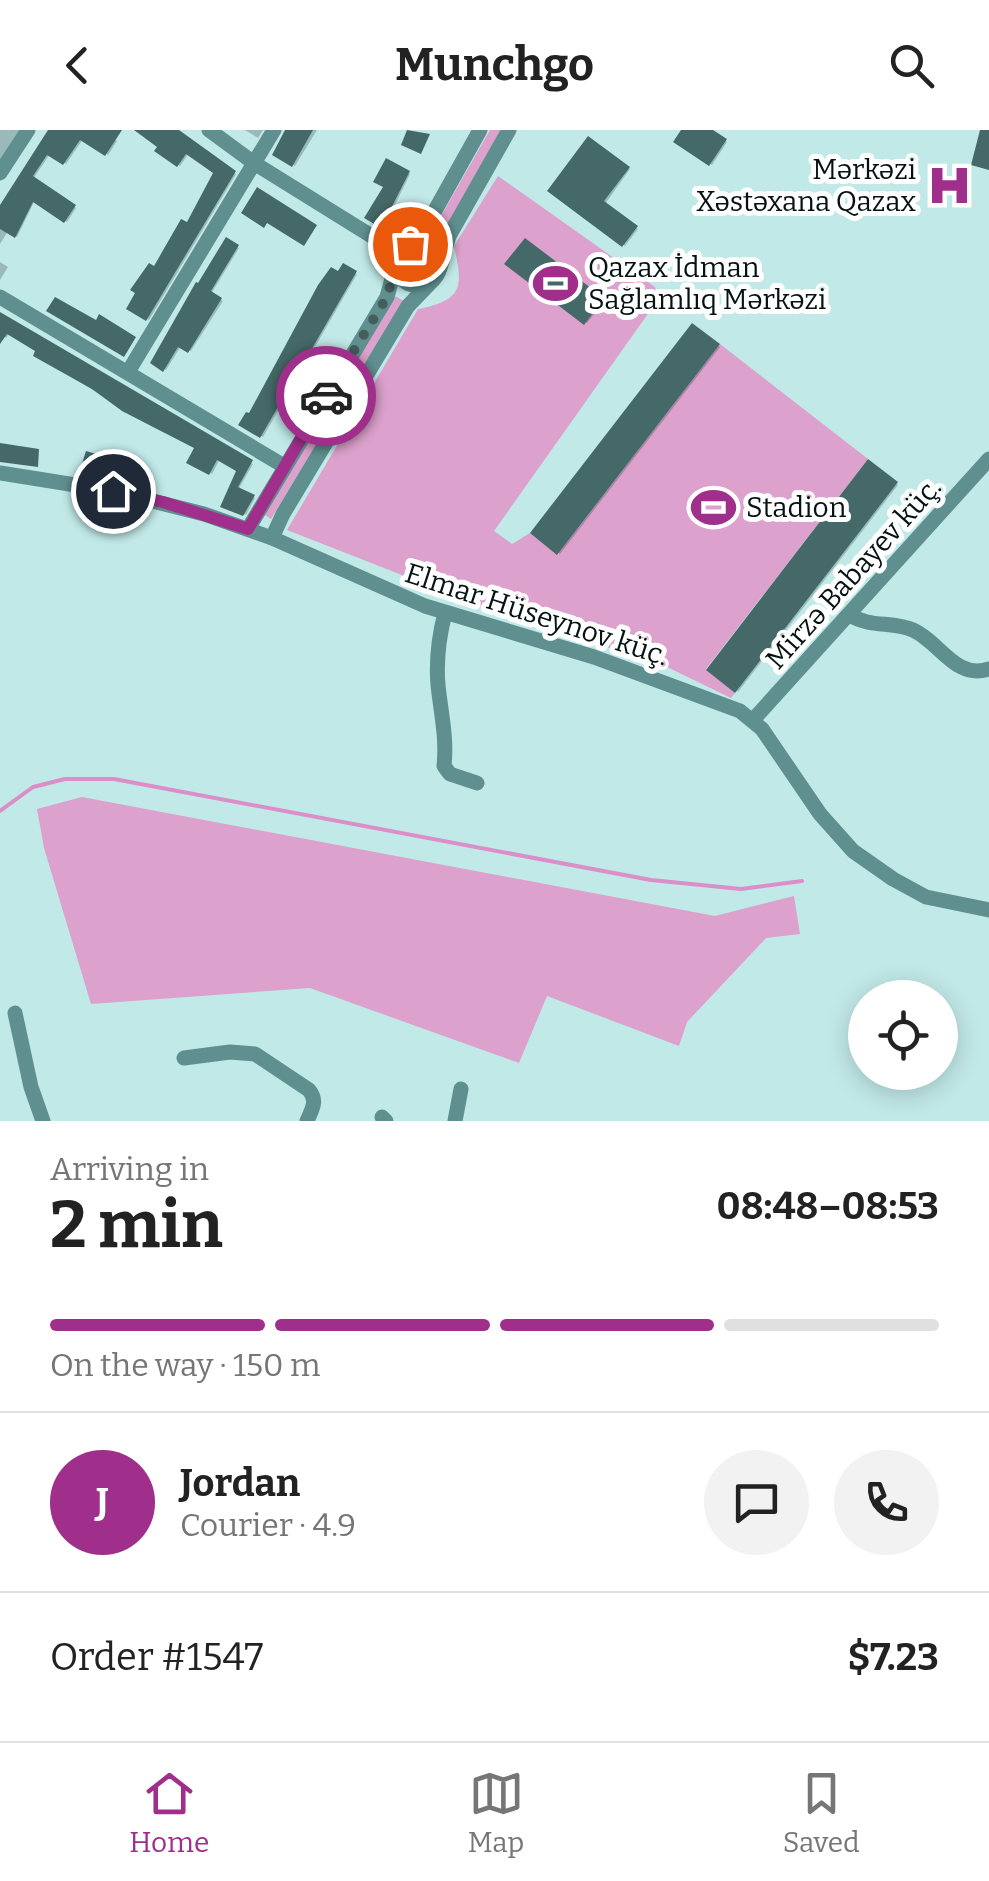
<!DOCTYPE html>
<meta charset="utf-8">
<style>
body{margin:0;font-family:Bitter,serif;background:#f2f2f2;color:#222;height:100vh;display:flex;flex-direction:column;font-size:38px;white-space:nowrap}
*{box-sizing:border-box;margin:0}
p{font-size:32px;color:#767676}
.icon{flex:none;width:55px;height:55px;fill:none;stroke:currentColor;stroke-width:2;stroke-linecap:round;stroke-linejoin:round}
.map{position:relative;height:991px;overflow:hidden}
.panel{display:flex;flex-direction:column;background:#fff;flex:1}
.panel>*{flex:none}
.controls{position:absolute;left:848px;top:850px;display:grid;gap:20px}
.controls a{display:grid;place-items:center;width:110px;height:110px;border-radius:50%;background:#fff;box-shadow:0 5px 25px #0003;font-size:50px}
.pin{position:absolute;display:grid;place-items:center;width:85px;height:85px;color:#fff;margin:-42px;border:5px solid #fff;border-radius:50%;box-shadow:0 2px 10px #0007}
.courier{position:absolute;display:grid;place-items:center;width:100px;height:100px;margin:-50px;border:8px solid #a02f8b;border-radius:50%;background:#fff;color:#222;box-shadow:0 2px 12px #0007}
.head em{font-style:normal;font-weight:700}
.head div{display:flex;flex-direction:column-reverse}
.head{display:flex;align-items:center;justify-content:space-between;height:170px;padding:0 50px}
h1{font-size:65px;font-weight:700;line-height:75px}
.bar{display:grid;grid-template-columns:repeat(4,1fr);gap:15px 10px;align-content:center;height:120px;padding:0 50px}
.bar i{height:12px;border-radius:8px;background:#e0e0e0}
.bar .active{background:#a02f8b}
.bar p{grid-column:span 4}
.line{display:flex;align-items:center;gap:25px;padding:0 50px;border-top:2px solid #e0e0e0}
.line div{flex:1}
.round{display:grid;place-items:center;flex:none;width:105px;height:105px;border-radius:52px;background:#f2f2f2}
header{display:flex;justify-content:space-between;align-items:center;height:130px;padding:0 50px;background:#fff;font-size:45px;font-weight:700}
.tab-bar{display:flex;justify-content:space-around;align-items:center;height:140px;border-top:2px solid #e0e0e0;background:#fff;font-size:28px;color:#767676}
.tab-bar a{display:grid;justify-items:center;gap:5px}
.tab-bar .active{color:#a02f8b}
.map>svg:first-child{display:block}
</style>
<header><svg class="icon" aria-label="back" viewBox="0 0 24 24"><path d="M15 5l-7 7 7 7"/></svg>Munchgo<svg class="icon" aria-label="search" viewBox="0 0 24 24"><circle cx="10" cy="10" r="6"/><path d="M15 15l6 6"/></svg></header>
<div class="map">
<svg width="989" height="991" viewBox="0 0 989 991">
<rect width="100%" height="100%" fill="#c1e9e8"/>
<g fill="#dca1cc">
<polygon points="490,0 502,0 446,99 437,93"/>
<path d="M498,46L655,157L657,171L494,401L512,414L530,403L558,424L720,214L868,329L706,539L735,563L731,568L667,537L476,474L287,400L418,179C464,170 463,156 454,116Z"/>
<polygon points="395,166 404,171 271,389 262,383"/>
<polygon points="82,667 715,786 794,766 800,804 766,808 687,892 679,916 547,866 519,933 310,858 91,874 44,718 37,679"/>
</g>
<g fill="#0003">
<polygon points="0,0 19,0 0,31"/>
<polygon points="51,0 100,0 117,11 108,25 83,9 66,34 50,24 33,49 76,78 67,92 35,70 17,107 8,101 0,114 0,80"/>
<polygon points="139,0 176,0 236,44 149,190 129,178 188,96 217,42 189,23 180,36 158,21 161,16"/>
<polygon points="245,0 263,0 258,8"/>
<polygon points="290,0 317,0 295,36 276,24"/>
<polygon points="684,0 709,0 727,12 712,35 677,11"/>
<polygon points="589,9 630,39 605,74 638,99 625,116 551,60"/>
<polygon points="387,32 410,44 384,97 368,87 387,56"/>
<polygon points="227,111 239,118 211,164 223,171 191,221 181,216 166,240 153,232"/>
<polygon points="525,111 605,170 587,193 508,134"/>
<polygon points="0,132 8,137 0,150"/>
<polygon points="344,137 357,144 263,307 241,294 250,287"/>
<polygon points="0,185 253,334 238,360 255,368 246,385 223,376 239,340 220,329 212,344 189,332 197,318 153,297 36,225 39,220 10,203 6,208 0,204"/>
<polygon points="695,198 720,217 560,424 534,403"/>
<polygon points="869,333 898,355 738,562 737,561"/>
</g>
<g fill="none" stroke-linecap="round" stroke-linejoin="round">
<polyline stroke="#db8ec8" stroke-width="4" points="0,681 33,657 65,649 114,649 651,750 741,759 802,751"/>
</g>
<g fill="#456968">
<polygon points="48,0 122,0 105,26 80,10 63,35 47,25 33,46 76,75 64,93 33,72 15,108 0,99 0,75"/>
<polygon points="134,0 179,0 236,41 146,191 126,179 135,163 130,160 149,133 154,136 181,89 187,92 213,43 186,24 177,37 154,21 157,17"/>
<polygon points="285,0 313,0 292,37 272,25"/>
<polygon points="407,0 430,4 421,24 401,15"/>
<polygon points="681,0 713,0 727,9 709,36 673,12"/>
<polygon points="980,0 989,0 989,40 971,35"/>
<polygon points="588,6 630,37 604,71 638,96 622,117 547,61"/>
<polygon points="386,28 410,41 381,98 364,88 383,57 373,52"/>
<polygon points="257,57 317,95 304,116 267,93 264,98 241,83"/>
<polygon points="226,107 239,115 211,161 222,168 188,223 178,217 163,242 150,233 196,152 198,153"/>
<polygon points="525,108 604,168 584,195 504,134"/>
<polygon points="343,133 357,141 260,308 238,295 246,282 249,283 318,155 331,137 338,141"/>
<polygon points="55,167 96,190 99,184 136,207 124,227 46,181"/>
<polygon points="0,182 253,330 238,357 255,365 243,386 220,377 236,341 217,330 209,345 186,333 194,318 122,281 92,259 33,226 35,221 7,204 0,214"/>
<polygon points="692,193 720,214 557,425 530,403"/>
<polygon points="0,313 39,319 38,337 0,332"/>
<polygon points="86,321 106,327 100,346 80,340"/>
<polygon points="868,329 898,352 735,563 706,540"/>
</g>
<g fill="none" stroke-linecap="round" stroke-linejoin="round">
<g stroke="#5f908f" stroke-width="15">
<polyline points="209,0 254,33 399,123"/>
<polyline points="0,43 28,0"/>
<circle cx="418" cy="134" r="22"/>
<polyline points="404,118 428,93 480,0"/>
<polyline points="440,138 449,106 509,0"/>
<polyline points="0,167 284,336"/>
<polyline points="128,242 274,0"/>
<polyline points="0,343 113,361 204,384 272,408 425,476 594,527 740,581 762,599 820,684 853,721 893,749 926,767 989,780"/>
<polyline points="248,399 387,167 397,130"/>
<polyline points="272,408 283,384 408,176 433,150"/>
<path d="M445,483C439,506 436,531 438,555C441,584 447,607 444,636L450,644L477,653"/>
<path d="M850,485C870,498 892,491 913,500C940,512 955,550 989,539"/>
<polyline points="753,590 989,329"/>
<polyline points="15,883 31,957 43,991"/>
<path d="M184,928L230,922L255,924L309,960C318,971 312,979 307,991"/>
<polyline points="382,987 386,991"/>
<polyline points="455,991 461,959"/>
</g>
</g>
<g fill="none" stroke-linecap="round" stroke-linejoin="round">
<polyline stroke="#465d5d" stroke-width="10" stroke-dasharray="0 18" points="326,266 387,167 399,123 410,114"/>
<polyline stroke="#a02f8b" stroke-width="12" points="113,361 163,372 248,399 326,266"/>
</g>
<defs>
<symbol id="hospital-bare" viewBox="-9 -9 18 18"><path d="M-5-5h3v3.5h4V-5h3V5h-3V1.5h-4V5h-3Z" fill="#a02f8b" stroke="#fff" stroke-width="2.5" paint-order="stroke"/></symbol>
<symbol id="stadium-bare" viewBox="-9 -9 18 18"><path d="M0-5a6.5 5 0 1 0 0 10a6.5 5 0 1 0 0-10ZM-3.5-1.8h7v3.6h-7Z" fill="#a02f8b" stroke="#fff" stroke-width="2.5" paint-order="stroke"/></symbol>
</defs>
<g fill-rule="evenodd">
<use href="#hospital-bare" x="918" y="24" width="63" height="63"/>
<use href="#stadium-bare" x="524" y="122" width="63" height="63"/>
<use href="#stadium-bare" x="682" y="346" width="63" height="63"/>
</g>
<g text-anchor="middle" stroke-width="10" stroke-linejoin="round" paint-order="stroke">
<g font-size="28" fill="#041212" stroke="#fff" text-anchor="start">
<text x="916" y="49" text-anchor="end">Mərkəzi<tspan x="916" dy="32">Xəstəxana Qazax</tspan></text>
<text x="588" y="147">Qazax İdman<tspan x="588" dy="32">Sağlamlıq Mərkəzi</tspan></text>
<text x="746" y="387">Stadion</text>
</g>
<g font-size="28" fill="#041212" stroke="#fff">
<text transform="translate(853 443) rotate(-48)" y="10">Mirzə Babayev küç.</text>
<text transform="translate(537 484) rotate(18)" y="10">Elmar Hüseynov küç.</text>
</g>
</g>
</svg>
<div class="controls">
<a><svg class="icon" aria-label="locate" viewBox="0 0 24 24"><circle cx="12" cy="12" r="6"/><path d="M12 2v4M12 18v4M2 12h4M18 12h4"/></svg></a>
</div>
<div class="pin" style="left:410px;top:114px;background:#ea580c"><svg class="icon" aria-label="bag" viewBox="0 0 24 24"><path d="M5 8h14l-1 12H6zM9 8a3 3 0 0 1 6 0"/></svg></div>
<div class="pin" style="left:113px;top:361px;background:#1f2937"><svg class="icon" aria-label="home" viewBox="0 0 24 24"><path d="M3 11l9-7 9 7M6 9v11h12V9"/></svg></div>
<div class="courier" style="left:326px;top:266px"><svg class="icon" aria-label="car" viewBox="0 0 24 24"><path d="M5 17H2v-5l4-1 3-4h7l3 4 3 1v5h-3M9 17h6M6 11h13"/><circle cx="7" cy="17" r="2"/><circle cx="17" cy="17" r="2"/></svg></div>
</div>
<section class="panel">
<div class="head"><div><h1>2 min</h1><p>Arriving in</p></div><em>08:48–08:53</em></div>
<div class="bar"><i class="active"></i><i class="active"></i><i class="active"></i><i></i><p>On the way · 150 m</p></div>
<div class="line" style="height:180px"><b class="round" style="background:#a02f8b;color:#fff">J</b><div><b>Jordan</b><p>Courier · 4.9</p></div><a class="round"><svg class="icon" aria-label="chat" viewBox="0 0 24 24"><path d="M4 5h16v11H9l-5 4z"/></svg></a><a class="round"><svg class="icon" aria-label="phone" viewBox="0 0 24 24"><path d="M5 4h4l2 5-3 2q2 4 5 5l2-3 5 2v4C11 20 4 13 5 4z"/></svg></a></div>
<div class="line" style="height:130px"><div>Order #1547</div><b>$7.23</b></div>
</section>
<nav class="tab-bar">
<a class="active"><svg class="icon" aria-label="home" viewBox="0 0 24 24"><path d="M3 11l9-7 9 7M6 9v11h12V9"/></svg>Home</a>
<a><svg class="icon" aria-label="map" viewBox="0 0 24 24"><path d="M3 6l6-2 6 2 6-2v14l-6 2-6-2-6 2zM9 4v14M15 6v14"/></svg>Map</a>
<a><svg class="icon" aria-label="saved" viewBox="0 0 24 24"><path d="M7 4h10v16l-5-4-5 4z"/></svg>Saved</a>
</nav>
